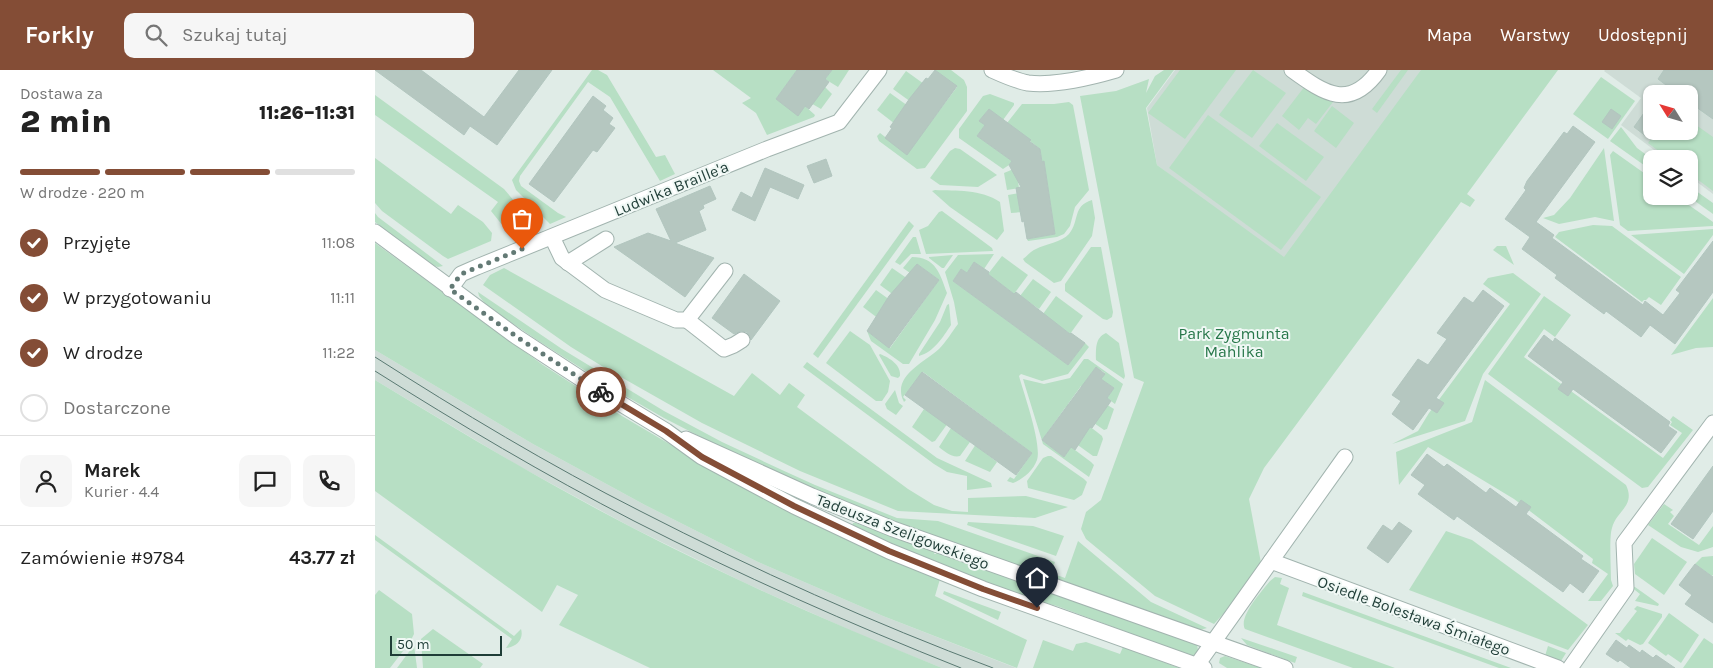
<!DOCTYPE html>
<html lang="pl">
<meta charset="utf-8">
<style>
body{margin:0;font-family:Karla,sans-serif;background:#f6f6f6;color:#222;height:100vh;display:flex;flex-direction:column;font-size:19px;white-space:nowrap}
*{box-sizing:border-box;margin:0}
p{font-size:16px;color:#767676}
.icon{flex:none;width:28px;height:28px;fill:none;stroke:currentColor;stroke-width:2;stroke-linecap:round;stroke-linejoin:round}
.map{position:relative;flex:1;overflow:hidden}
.sheet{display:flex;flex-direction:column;background:#fff;width:375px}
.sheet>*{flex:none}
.needle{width:32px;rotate:307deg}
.fabs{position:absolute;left:1268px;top:15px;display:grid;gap:10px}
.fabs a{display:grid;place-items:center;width:55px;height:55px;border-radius:10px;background:#fff;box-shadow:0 1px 4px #0004;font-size:25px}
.scale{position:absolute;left:15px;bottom:12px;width:112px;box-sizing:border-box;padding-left:5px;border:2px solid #1f3d37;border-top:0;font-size:14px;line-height:18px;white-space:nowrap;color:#1f3d37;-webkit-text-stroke:4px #f0f8f5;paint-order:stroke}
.pin{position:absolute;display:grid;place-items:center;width:42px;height:42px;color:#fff;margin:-51px -21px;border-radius:50% 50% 50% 0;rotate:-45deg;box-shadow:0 0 5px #0007}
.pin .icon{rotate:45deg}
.courier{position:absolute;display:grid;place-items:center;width:50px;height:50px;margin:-25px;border:4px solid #844d36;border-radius:50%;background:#fff;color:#222;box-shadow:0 1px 6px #0007}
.head em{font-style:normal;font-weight:800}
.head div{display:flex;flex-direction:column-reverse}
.head{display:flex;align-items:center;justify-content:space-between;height:85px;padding:0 20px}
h1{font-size:32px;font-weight:800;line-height:38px}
.bar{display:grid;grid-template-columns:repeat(4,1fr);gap:8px 5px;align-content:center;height:60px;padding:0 20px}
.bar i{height:6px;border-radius:4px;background:#e0e0e0}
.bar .current{background:#844d36}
.bar p{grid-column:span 4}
.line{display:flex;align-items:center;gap:12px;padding:0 20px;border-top:1px solid #e0e0e0}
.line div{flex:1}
.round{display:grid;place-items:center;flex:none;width:52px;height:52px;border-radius:10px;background:#f6f6f6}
ol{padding:0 20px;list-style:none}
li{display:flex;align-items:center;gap:15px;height:55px}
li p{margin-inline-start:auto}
li .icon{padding:5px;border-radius:50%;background:#844d36;color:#fff;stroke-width:4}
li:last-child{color:#767676}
li i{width:28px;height:28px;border:2px solid #e0e0e0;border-radius:50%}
header{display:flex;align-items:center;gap:30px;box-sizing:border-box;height:70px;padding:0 25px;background:#844d36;color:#fff}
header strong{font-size:24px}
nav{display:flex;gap:28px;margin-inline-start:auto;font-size:18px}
.search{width:350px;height:45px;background:#f6f6f6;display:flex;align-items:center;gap:12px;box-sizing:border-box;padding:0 18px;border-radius:10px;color:#767676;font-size:19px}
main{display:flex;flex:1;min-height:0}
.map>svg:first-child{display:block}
</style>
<header>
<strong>Forkly</strong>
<div class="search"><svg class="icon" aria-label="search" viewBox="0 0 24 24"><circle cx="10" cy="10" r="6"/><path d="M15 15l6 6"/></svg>Szukaj tutaj</div>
<nav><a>Mapa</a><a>Warstwy</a><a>Udostępnij</a></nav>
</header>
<main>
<section class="sheet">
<div class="head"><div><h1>2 min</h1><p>Dostawa za</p></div><em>11:26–11:31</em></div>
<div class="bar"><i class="current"></i><i class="current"></i><i class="current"></i><i></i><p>W drodze · 220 m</p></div>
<ol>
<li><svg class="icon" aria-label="check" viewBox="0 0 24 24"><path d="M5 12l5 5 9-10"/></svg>Przyjęte<p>11:08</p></li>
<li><svg class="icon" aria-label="check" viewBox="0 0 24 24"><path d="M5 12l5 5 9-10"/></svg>W przygotowaniu<p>11:11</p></li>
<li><svg class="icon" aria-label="check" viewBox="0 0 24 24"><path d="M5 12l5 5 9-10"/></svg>W drodze<p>11:22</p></li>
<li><i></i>Dostarczone</li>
</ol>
<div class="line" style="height:90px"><a class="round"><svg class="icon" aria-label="person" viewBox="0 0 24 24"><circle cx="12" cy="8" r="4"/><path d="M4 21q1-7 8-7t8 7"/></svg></a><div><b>Marek</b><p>Kurier · 4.4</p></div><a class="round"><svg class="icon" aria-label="chat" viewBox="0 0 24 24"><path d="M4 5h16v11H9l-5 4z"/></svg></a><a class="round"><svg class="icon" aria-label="phone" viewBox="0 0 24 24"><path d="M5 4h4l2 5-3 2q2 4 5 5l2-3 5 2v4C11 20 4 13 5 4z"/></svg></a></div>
<div class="line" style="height:65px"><div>Zamówienie #9784</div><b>43.77 zł</b></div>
</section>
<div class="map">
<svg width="1338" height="598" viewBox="0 0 1338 598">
<rect width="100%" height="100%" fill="#e0ece7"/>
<g fill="#cedcd6" fill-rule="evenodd">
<polygon points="800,0 1049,0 910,192 782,95 772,38"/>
<path d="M1230,0H1338V124L1314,106V89H1291L1246,55L1266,28L1229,1ZM1276,24H1314V61H1276Z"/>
<polygon points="0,280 158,374 270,435 383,492 508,546 641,598 567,598 497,570 370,513 256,457 142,395 0,310"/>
</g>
<g fill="#b7dfc4">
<polygon points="217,0 223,0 232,5 281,87 290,85 300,104 285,111 235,27 213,12 145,106 144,111 146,116 183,143 191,147 175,154 141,120 137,110"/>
<polygon points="338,0 422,0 401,29 423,45 430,36 440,45 439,47 392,65 381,43 367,33 376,28"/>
<polygon points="457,0 474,0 463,17 450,9"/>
<polygon points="560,0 576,0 589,10 592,17 592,41 550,98 542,99 504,71 502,66 505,63 532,84 582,17"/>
<polygon points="789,0 799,0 771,38 782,95 909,187 1046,0 1183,0 1092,124 1100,130 1095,137 1086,132 889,398 874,429 886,493 849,543 839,554 780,526 711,469 706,459 711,442 726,430 769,312 759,308 705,26 741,21 774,9 771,23 780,6"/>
<polygon points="805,0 861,0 810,69 773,43"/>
<polygon points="878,0 911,23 877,68 844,45"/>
<polygon points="1026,0 1033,0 1002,43 997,39"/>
<polygon points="531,1 549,14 536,32 518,19"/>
<polygon points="1226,7 1260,31 1233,69 1198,44"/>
<polygon points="447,14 457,24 446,39 434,32"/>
<polygon points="930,16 958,32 941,54 933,48 924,60 907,46"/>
<polygon points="515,23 533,36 520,54 502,40"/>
<polygon points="615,24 639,33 639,35 628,50 613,40 605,51 610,55 602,66 637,91 634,95 628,99 584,68 584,59 608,26"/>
<path d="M0,25L129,119L162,158V160C155,164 144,170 136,166L116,141L123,132L0,45Z"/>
<polygon points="694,32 698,35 714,120 700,137 695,156 689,164 682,167 653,171 652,169 680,164 669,92 667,92 665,79 632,53 647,34 679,34"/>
<polygon points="957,36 979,53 961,78 939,61"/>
<polygon points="833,45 946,127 906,180 794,98"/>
<polygon points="1314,50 1338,67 1338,121 1314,103 1314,89 1294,89 1273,73 1282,61 1314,61"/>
<polygon points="902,53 949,87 931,111 884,76"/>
<polygon points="1246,57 1262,78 1277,89 1276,100 1235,71"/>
<polygon points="580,78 585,79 622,105 603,117 565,115 555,108 575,81"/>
<polygon points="1229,78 1239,151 1220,147 1184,154 1168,148 1179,145 1195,128"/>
<polygon points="1238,81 1276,108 1276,126 1301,126 1338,152 1338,156 1253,161 1245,155 1235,85"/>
<polygon points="0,88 76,144 83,135 108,152 117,163 116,171 73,189 68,186 7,141 0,133"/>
<polygon points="641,98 644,118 632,120 629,103"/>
<polygon points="1314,116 1338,133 1338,144 1313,126"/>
<path d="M560,120C581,121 606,119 625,132L629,161L622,170L575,137L557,121Z"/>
<polygon points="645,123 648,142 636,143 633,125"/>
<path d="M717,130L720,148L717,166L686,211L679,213L650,192L648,189C652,186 656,181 661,179C670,174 687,172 694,164C705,151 697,136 717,130Z"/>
<polygon points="567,141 617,178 618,181 551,184 544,160 553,156 564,142"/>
<polygon points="0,143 3,147 68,196 63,197 57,195 0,152"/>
<polygon points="534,151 539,156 443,288 438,284"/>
<polygon points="1218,155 1237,156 1306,207 1286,235 1274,227 1271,230 1269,230 1267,232 1180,167 1184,162"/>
<polygon points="1338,159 1338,165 1309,204 1256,165"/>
<polygon points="538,167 541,167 546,184 536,184 525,195 520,192"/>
<polygon points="0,173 168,295 247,346 325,392 565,509 560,526 652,570 642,598 508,546 383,492 270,435 158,374 0,280"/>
<polygon points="1122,176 1131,176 1139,195 1118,180"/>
<polygon points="716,177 726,177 738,242 737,247 732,250 728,249 690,221 690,214"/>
<path d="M619,184L609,199L599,192L592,203L586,199L578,211L693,295L710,273L714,277L693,304L667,311L646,304L644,306C649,324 667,374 662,390C658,401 648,409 638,413L632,411L635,407L639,409L657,383L548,302L528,327L531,330L529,332C516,307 548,293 564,279C571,272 577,262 583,254L579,232L570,202L583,185Z"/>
<polygon points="578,185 569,198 567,198 554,188 554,187"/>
<polygon points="627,186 653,205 639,224 613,204"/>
<path d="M537,187C561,187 565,204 572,223L560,250L534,294H528L496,271L492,261L515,278L564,210L542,194L535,203L528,198Z"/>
<polygon points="129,198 359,326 377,303 405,325 414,313 430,325 422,337 533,419 559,435 577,441 593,442 593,428 651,426 693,437 660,448 523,441 425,401 327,353 230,298 196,277 108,215 115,205"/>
<polygon points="517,198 533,209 520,226 505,215"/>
<polygon points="1138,203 1166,224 1108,304 1090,351 1017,374 1043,361 1054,343 1135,234 1108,214 1113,208"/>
<polygon points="658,209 676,222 664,239 645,226"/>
<polygon points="501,220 515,230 504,249 488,237"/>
<polygon points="103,222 187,279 289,341 347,372 407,400 440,415 522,448 563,451 680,492 676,503 690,508 703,471 776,532 832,558 825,560 519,454 357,383 289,348 242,321 162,270 112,236 104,226"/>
<polygon points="681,226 708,246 695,264 668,244"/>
<polygon points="1169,226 1196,245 1180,267 1169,259 1149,287 1288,388 1307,363 1295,355 1297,352 1295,350 1298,346 1318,360 1273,417 1267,418 1113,304"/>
<polygon points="1338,228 1338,277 1321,278 1296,285"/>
<path d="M574,234L576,255C568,267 559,282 544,286V284L565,252L572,235Z"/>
<polygon points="475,261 495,275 515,311 513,322 507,331 501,331 451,293"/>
<path d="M731,263L744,273L750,306L749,309L721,290C721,278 720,268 731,263Z"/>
<path d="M505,284C515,288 526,295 525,306L523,308L516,306L504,285Z"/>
<polygon points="709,289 713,289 748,314 740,334 732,328 739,318 726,309 730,303 721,297 710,312 708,317 706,316 693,334 695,335 690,338 667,370 689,387 696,377 716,392 719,395 714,407 668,374 648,309 669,314 695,308"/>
<polygon points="432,292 562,388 616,413 617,417 592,420 592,406 572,402 559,394 428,297"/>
<path d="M0,310C84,361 169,412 256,457C357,509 462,556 567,598H275L184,555L203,525L182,515L167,542L0,421Z"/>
<path d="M1110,310L1251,415C1261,436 1241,441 1237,458C1234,467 1236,498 1236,510L1238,516L1226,531H1213L1233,504L1217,493L1218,489L1139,429L1053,377L1024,415L1021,382L1097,352Z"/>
<polygon points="520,320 524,333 528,336 521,345 512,339 510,334"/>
<polygon points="729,333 739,339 732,359 729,360 716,351"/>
<polygon points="549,339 573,353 560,371 557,372 537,357"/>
<polygon points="713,355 727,366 728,369 722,386 718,386 700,373"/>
<path d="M576,358L595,372L585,386C577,388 570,382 564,377Z"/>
<polygon points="601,374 604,378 622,392 615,402 590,391"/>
<polygon points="673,386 676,386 709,409 712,412 707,425 699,430 653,418 652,411 668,388"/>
<polygon points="1289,434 1298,440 1295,442 1299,446 1293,454 1324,475 1338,456 1338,477 1323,482 1306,477 1273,455"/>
<polygon points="593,452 658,456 689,466 681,486 592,455"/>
<polygon points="478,453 481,453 560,482 559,484 561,484 562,482 818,573 822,575 823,580 821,584 816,586 682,536 635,524 567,497 477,456"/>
<polygon points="1071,461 1097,470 1213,555 1193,580 1034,520"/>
<path d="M0,465L139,566L146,559C149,569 142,577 131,578L137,569L0,470Z"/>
<polygon points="1277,468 1312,492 1289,525 1260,504 1259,494"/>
<polygon points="1338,486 1338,505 1337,506 1320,494 1327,487"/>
<path d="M900,507L907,508L905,514L914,518L902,555L1020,598H978L870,559C863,547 887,521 895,511Z"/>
<polygon points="1256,517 1260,517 1284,534 1283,536 1260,531 1265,524"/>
<polygon points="4,520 37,544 39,564 35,572 15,598 0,598 0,525"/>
<polygon points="569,521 626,542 623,550 568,524"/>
<polygon points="928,522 1136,598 1124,598 927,526"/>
<polygon points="1262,536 1287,544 1287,547 1268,574 1265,575 1253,569 1251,571 1240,563 1245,563 1262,541 1259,539"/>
<polygon points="1294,543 1324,565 1306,593 1293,584 1291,586 1273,573"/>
<polygon points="58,559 108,594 105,598 48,598 46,569"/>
<polygon points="866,568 922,587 920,593 872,575"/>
<polygon points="1329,568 1338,574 1338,598 1308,598"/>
<polygon points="668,570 698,581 701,574 711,572 745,584 748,577 804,598 658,598"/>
<polygon points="39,575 42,598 22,598"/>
<polygon points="1173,576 1191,583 1186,591 1170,586"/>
<polygon points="850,586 886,598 852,598 844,593 845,588"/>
</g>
<g fill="#b5c7c0" stroke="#b2c6bf">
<polygon points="0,0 46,0 109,47 144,0 177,0 122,75 95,56 89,65"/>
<polygon points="422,0 457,0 450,9 454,12 434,39 430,36 423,46 401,29"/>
<polygon points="560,0 582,16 532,85 510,68 517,58 515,57 535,28 551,8 553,9"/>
<polygon points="1289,0 1338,0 1338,49 1314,32 1314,24 1303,24 1283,9"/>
<polygon points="218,26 231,36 228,40 238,48 234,54 240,58 222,82 218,80 179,132 154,114"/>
<polygon points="1276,33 1276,70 1259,57"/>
<polygon points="614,39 656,70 654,71 665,79 667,92 669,91 680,164 652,169 649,151 647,152 641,118 646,117 634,95 637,91 602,66 610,55 604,51"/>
<polygon points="1236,39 1246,46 1237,59 1227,52"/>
<polygon points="1198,56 1220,72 1161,152 1179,165 1177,168 1268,235 1270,231 1288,245 1305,223 1301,220 1338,171 1338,222 1300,274 1275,255 1266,267 1231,241 1229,244 1207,228 1180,208 1182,205 1147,179 1155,167 1130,149 1151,120 1149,118 1152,111 1168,90 1189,62 1192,64"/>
<polygon points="451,89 457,106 439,113 432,96"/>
<polygon points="390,98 429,115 423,129 395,117 380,151 357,140 366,122 377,128"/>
<polygon points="335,116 341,129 328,135 329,138 324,141 331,160 300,173 339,188 310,227 239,177 273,163 296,171 281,139"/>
<polygon points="599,192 614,202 613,204 639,224 641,222 695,264 696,263 710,273 693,295 578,211 586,199 592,203"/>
<polygon points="542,194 564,210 514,278 492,261 514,226"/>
<polygon points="369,204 405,231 376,270 372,262 366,261 359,264 337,248"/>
<polygon points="1108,220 1129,236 1061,328 1069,333 1062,343 1054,338 1038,360 1017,344 1026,331 1017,325 1043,289 1053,295 1072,269 1062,263 1089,227 1098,233"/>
<polygon points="1169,265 1178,272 1180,268 1295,352 1293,356 1302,362 1286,383 1198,319 1193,326 1183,319 1188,312 1153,286"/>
<polygon points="721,297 730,304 726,309 739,318 732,328 736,331 717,358 715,357 700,380 696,377 689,387 667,370"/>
<polygon points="547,302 657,383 641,405 530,325"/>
<polygon points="1052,384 1069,397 1072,394 1111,423 1115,418 1141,437 1146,430 1156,437 1151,444 1208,486 1206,489 1224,501 1208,523 1195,513 1188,522 1082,446 1079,450 1043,424 1050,415 1036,405"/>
<polygon points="1338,396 1338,441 1318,469 1296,454"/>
<polygon points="1024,452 1037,461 1013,493 992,478 1008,455 1017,461"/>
<polygon points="1320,494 1338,507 1338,553 1310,534 1317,525 1304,515"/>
<polygon points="1241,570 1252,578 1254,575 1265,583 1267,580 1278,588 1281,585 1300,598 1256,598 1245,590 1243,592 1231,584"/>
</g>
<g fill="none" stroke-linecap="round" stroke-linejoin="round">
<defs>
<g id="minor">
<path d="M617,0C628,5 641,11 653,13C679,16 717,7 741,0"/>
<path d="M917,0C950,24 975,41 1004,0"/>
<polyline points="0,162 142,267 220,318 291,361 327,387 419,436 514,481 608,519 829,598"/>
<polyline points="177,167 187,188 230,220 301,250 312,250 350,201"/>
<polyline points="193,193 231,169"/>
<polyline points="75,219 86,204 102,197 392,79 464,52 504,0"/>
<polyline points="312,250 349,279 359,275 367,270"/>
<polyline points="311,369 437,426 518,459 910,598"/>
<polyline points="896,491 1183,598"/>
<polyline points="822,595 970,387"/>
<polyline points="1195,598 1251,518 1249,473 1338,353"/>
</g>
</defs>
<use href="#minor" stroke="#a2b4af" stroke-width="17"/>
<use href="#minor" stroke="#fff" stroke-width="15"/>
<g stroke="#597972" stroke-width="1">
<path d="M0,287C86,342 174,395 265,441C380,500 498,553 618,598"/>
<path d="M0,301C84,354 170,405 259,451C365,505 475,554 586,598"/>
</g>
</g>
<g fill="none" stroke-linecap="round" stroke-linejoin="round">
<polyline stroke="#637a75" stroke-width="5" stroke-dasharray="0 9" points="147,179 86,204 75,219 142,267 226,322"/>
<polyline stroke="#844d36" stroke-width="6" points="226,322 291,361 327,387 419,436 514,481 608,519 662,538"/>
</g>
<g text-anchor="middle" stroke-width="4" stroke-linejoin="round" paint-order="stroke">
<g font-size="16" fill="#1f3d37" stroke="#f0f8f5">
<text transform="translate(296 118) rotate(-22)" y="6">Ludwika Braille'a</text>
<text transform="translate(528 461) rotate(21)" y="6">Tadeusza Szeligowskiego</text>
<text transform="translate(1039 545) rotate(20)" y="6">Osiedle Bolesława Śmiałego</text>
</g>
<g font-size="16" fill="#27774a" stroke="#f0f8f5">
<text x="859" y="269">Park Zygmunta<tspan x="859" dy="18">Mahlika</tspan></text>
</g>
</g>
</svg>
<div class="fabs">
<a><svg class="needle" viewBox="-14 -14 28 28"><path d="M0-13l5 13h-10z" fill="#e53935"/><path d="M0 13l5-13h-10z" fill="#767676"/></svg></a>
<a><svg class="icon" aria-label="layers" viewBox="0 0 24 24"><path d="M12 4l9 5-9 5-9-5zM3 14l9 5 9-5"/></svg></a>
</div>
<div class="scale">50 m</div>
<div class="pin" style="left:147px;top:179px;background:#ea580c"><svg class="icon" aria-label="bag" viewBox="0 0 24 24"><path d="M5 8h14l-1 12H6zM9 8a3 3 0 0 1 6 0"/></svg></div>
<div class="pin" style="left:662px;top:538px;background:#1f2937"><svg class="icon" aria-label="home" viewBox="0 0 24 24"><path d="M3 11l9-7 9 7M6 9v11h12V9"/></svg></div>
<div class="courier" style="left:226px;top:322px"><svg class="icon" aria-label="bike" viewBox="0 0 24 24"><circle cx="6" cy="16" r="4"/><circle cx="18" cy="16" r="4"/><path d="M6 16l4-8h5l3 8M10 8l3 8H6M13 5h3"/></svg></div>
</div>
</main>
